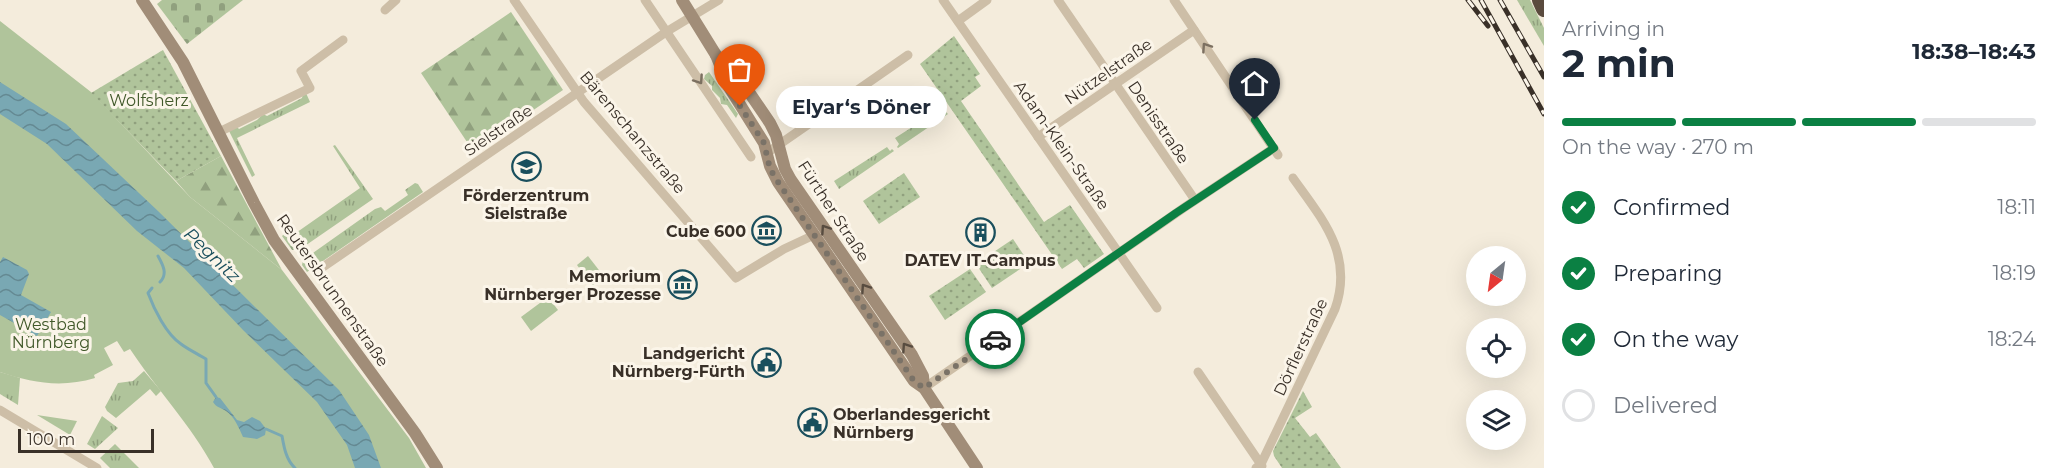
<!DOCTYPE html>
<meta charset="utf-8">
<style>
body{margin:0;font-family:Montserrat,sans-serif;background:#f6f6f7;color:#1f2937;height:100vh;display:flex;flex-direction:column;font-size:22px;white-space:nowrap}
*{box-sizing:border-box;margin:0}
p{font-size:20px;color:#747a83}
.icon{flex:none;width:33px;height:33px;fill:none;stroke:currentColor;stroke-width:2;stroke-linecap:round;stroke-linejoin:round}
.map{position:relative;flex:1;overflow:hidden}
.sheet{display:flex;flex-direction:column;background:#fff;width:510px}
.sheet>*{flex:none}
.needle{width:39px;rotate:209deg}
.fabs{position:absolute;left:1466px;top:246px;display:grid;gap:12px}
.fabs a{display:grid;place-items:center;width:60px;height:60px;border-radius:50%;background:#fff;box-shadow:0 6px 24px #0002;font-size:30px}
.scale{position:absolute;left:18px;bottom:15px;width:136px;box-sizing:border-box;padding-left:6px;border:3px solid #393028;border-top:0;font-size:16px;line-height:21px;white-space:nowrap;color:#393028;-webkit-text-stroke:4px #fbf5e9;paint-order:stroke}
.pin{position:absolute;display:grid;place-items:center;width:51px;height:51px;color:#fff;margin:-62px -26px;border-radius:50% 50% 50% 0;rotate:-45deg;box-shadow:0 0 6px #0007}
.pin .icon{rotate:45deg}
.courier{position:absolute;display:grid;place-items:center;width:60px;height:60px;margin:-30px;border:4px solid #0b8043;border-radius:50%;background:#fff;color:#222;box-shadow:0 2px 8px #0007}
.bubble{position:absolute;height:42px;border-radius:21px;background:#fff;box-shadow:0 6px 24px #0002;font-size:20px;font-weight:700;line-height:42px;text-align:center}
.head em{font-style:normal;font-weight:700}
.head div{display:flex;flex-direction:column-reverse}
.head{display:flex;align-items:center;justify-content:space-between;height:102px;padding:0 18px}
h1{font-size:39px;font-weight:700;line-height:45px}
.bar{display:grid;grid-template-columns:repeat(4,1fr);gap:9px 6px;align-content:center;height:72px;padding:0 18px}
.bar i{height:8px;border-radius:4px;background:#e0e1e3}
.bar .active{background:#0b8043}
.bar p{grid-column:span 4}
ol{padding:0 18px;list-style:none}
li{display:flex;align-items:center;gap:18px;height:66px}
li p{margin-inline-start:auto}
li .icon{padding:6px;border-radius:50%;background:#0b8043;color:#fff;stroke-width:4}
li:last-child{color:#747a83}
li i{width:33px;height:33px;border:3px solid #e0e1e3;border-radius:50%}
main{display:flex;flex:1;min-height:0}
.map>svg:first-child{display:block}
</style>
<main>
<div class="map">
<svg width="1544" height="468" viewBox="0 0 1544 468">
<defs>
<pattern id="grass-tufts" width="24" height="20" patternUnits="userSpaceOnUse" patternTransform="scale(1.5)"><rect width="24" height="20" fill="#b0c49b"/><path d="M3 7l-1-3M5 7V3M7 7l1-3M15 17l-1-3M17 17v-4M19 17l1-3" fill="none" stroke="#90a07e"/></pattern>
<pattern id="forest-firs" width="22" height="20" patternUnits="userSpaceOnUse" patternTransform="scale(1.5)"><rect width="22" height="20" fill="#b0c49b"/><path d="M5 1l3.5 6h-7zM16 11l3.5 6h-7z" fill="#90a07e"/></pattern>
<pattern id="cemetery-stones" width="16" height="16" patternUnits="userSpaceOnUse" patternTransform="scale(1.5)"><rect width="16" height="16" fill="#b0c49b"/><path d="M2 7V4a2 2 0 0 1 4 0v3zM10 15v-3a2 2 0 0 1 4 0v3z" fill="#90a07e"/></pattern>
<pattern id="garden-dots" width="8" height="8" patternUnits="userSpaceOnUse" patternTransform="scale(1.5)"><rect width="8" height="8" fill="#b0c49b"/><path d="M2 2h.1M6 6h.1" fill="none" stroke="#90a07e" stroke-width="1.8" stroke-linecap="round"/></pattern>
<pattern id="water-waves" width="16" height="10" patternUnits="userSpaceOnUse" patternTransform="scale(1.5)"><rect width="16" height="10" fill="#79a8b3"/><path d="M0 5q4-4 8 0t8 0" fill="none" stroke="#648992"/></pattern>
</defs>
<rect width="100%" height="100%" fill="#f4ecdc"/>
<g fill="url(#grass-tufts)">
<polygon points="1517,0 1530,0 1544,28 1544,46"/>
<polygon points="709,72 738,114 736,118 727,105 721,104 720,98 712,90 712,86 704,79 705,75"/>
<polygon points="306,93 310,102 237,138 255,175 252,177 229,131 237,127 239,129 257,120 263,114 267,116 302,98 303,94"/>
<polygon points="942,108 948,114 898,148 897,147 899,144 895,138"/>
<polygon points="335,145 373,199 299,250 292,250 282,236 289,229 293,235 360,188 333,146"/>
<polygon points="887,147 890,151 892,149 894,151 839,189 834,181"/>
<polygon points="415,183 418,184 423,192 307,272 302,265 303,260 375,209 381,207 385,211 408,195 405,190"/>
<polygon points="144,371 161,391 156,396 150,389 116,418 107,411 105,407 118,383 133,381"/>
<polygon points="0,372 20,378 18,405 0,394"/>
<polygon points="37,415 77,421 70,435"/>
<polygon points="102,416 118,428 95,449 87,444"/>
<polygon points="115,444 139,468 110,468 100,458"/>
</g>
<g fill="url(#forest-firs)">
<polygon points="511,12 563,90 473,151 421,73"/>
<polygon points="221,156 282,270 190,197 176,181"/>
</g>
<polygon fill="url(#cemetery-stones)" points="162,0 243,0 187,44 157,4"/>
<g fill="#b0c49b">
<path d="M0,21L91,92L190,197L282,270L409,438L426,468H214C191,425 157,390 130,349L124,352L117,341L104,348L113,365L94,375L95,378C62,388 32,383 0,372Z"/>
<polygon points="588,256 602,274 602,279 592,286 577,265"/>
<polygon points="548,297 558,310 531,331 521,317"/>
</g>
<g fill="url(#garden-dots)">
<polygon points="954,36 980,74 975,77 981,86 961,101 1044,222 1070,205 1104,254 1084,268 1077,259 1062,269 920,64"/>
<polygon points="163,50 221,156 176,181 91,93"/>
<polygon points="904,173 920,197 879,224 863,201"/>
<polygon points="1013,239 1029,263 992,288 976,264"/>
<polygon points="970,269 986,292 945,320 929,296"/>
<polygon points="1303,391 1312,407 1295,418 1310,437 1316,433 1341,468 1282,468 1274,456 1273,451"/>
</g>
<g fill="url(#water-waves)">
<polygon points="0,82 66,124 158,211 339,390 369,435 381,468 355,468 347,445 317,402 243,330 184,268 137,231 47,144 0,114"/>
<polygon points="3,257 27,270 29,274 21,295 51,312 37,336 0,315 0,262"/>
<path d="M216,397L220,398L237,420L244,422L252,417L260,421L266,429L265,435L257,439L243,437C239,428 234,416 226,411C220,407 217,408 213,402Z"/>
</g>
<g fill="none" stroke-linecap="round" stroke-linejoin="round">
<g stroke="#79a8b3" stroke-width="3">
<path d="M158,256C163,265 168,274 160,282"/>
<path d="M152,288L148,293C154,309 166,334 181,344C189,350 198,354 206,359V383L216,397"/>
<path d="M266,429L282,436C284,447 286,460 295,468"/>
</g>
<g stroke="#cdbea7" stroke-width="9">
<polyline points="514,0 584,102 736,278 784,249 814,235"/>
<polyline points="645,0 751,157"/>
<polyline points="943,0 1157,308"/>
<polyline points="1058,0 1195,200"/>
<polyline points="1174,0 1278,155"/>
<polyline points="385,10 396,0"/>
<polyline points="958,21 987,0"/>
<polyline points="219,132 310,88 301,71 343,40"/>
<polyline points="1038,137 1194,30"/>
<polyline points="767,153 908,55"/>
<polyline points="320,269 666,32 719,0"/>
<polyline points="1198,372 1262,466"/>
<polyline points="924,388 1185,207 1274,148"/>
<polyline points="0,410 97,468"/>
<path d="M1256,468L1261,464L1335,309C1354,255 1323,220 1293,178"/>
</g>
<g stroke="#a18d78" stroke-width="12">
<polyline points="142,0 183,62 254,203 274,240 415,433 437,468"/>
<polyline points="682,0 716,55 738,76 770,123 776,135 785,169 791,180 912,355 923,376 924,388"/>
<polyline points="716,55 729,87 764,143 770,166 778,182 914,381 924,388 977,468"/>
</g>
<polyline stroke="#5a4b3e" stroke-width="16" points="1540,0 1544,9"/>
<defs>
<g id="rail">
<polyline points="1468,0 1488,26"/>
<polyline points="1481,0 1544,114"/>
<polyline points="1500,0 1544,77"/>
</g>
</defs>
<use href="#rail" stroke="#393028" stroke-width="5"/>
<use href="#rail" stroke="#fbf5e9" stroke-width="3" stroke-dasharray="9" stroke-linecap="butt"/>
</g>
<defs><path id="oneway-chevron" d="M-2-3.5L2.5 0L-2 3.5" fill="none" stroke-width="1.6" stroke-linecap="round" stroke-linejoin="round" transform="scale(1.5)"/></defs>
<g stroke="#7c7061">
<use href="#oneway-chevron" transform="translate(1206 47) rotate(-124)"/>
<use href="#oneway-chevron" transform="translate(699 80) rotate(56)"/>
</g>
<g stroke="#584c40">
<use href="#oneway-chevron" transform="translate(825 229) rotate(-124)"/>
<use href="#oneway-chevron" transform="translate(865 288) rotate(-124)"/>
<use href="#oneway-chevron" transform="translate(906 347) rotate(-124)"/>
</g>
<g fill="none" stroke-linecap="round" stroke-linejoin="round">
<polyline stroke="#7a7267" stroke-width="6" stroke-dasharray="0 10.8" points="740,106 764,143 770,169 778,182 914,381 924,388 995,339"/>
<polyline stroke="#0b8043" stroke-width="8" points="995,339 1176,213 1274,148 1255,120"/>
</g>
<defs>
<symbol id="school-ring" viewBox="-11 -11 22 22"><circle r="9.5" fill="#fbf5e9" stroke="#1a4f5d" stroke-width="1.5"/><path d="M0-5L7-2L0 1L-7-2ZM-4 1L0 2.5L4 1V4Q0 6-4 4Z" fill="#1a4f5d"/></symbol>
<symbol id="museum-ring" viewBox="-11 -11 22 22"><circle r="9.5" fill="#fbf5e9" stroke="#1a4f5d" stroke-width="1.5"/><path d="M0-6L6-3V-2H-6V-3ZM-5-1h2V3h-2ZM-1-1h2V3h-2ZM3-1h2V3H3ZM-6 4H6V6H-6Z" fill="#1a4f5d"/></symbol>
<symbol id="building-ring" viewBox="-11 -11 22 22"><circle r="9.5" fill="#fbf5e9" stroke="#1a4f5d" stroke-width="1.5"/><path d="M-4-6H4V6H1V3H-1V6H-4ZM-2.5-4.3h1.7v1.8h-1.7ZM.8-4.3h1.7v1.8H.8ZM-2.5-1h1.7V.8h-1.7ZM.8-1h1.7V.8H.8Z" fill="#1a4f5d"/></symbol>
<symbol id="civic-ring" viewBox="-11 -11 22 22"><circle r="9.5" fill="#fbf5e9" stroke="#1a4f5d" stroke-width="1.5"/><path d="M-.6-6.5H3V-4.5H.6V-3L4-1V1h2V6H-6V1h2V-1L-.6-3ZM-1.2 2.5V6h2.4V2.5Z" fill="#1a4f5d"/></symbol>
</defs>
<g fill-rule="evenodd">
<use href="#school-ring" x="510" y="150" width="33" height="33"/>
<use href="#museum-ring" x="750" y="214" width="33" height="33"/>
<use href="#building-ring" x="964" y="216" width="33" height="33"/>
<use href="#museum-ring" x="666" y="268" width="33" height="33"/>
<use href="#civic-ring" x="750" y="346" width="33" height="33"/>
<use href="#civic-ring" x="796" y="406" width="33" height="33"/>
</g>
<g text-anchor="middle" stroke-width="6" stroke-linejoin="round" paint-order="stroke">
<g font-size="16" fill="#393028" stroke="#fbf5e9">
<text transform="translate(1108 71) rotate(-35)" y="6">Nützelstraße</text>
<text transform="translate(1159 122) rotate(56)" y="6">Denisstraße</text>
<text transform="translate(498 130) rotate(-34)" y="6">Sielstraße</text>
<text transform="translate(633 132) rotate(50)" y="6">Bärenschanzstraße</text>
<text transform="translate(1062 145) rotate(55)" y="6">Adam-Klein-Straße</text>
<text transform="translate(834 211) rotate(57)" y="6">Fürther Straße</text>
<text transform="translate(333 290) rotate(55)" y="6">Reutersbrunnenstraße</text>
<text transform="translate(1300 347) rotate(-65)" y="6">Dörflerstraße</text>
</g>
<g font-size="16" fill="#41592a" stroke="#fbf5e9">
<text x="149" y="106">Wolfsherz</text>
<text x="51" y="330">Westbad<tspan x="51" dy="18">Nürnberg</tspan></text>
</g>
<g font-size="16" font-weight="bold" fill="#393028" stroke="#fbf5e9" text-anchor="end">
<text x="526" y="201" text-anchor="middle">Förderzentrum<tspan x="526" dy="18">Sielstraße</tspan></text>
<text x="746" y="237">Cube 600</text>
<text x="980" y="266" text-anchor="middle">DATEV IT-Campus</text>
<text x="661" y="282">Memorium<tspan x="661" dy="18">Nürnberger Prozesse</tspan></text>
<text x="745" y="359">Landgericht<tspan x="745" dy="18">Nürnberg-Fürth</tspan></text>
<text x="833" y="420" text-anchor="start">Oberlandesgericht<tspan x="833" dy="18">Nürnberg</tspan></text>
</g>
<g font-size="18" font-style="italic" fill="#1a4f5d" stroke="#fbf5e9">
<text transform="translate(212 255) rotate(44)" y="6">Pegnitz</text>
</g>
</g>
</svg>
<div class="fabs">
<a><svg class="needle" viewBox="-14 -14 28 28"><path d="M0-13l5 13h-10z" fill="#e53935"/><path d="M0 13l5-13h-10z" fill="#747a83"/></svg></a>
<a><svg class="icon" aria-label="locate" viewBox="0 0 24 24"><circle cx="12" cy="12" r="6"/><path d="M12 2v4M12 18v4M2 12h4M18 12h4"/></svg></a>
<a><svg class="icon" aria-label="layers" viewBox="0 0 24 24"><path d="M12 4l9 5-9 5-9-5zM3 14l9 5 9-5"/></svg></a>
</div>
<div class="scale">100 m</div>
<div class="pin" style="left:740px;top:106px;background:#ea580c"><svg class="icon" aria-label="bag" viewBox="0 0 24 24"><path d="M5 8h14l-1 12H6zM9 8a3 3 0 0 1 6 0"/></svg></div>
<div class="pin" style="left:1255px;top:120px;background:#1f2937"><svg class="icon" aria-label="home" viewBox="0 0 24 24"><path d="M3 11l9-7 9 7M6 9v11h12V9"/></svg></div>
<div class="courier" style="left:995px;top:339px"><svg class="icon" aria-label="car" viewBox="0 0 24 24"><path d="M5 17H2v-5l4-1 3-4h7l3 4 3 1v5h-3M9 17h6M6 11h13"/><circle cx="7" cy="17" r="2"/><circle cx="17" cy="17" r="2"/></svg></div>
<div class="bubble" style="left:776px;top:86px;width:171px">Elyar‘s Döner</div>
</div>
<section class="sheet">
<div class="head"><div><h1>2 min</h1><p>Arriving in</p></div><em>18:38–18:43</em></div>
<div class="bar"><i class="active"></i><i class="active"></i><i class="active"></i><i></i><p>On the way · 270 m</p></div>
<ol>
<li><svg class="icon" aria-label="check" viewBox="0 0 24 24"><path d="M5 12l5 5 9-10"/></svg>Confirmed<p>18:11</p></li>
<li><svg class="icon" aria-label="check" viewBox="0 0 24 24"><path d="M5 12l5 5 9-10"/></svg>Preparing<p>18:19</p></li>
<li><svg class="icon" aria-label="check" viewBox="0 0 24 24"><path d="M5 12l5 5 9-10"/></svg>On the way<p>18:24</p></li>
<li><i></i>Delivered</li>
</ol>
</section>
</main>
